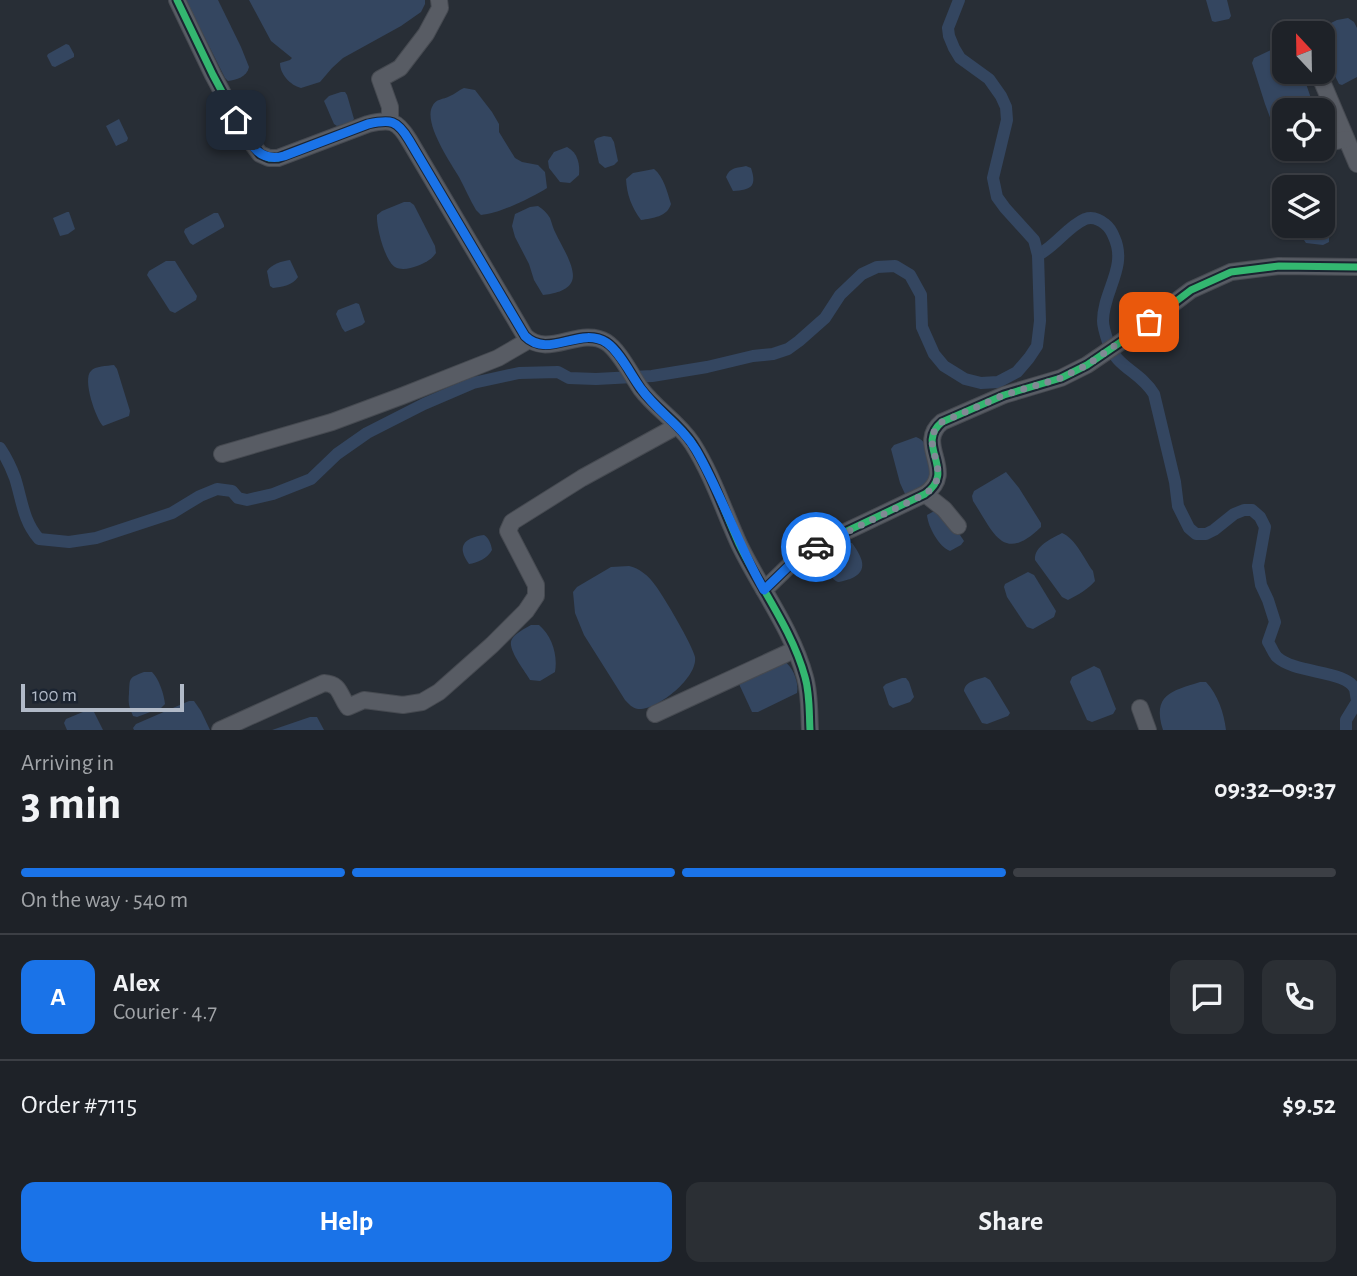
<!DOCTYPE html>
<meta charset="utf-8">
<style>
body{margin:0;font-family:"Alegreya Sans",sans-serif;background:#2b2f34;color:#f1f3f6;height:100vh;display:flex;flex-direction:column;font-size:26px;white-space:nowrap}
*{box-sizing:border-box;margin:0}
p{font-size:23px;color:#a1a4a8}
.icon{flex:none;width:38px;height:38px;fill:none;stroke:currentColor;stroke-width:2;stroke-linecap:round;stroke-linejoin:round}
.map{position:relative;height:730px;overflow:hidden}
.details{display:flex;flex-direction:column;background:#1e2228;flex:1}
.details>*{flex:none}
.needle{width:46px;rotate:338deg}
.tools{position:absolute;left:1272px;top:21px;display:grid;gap:14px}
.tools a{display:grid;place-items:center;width:63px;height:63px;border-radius:14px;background:#1e2228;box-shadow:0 2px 5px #0004,0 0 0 2px #3c3f45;font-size:35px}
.scale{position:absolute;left:21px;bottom:18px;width:163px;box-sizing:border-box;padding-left:7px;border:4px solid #b1bac8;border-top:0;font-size:19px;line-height:24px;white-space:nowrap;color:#b1bac8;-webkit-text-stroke:5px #1b2431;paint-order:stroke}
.pin{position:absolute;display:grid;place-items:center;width:60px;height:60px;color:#fff;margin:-30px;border-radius:14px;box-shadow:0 4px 10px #0006}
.courier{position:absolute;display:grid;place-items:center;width:70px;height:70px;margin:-35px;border:5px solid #1a73e8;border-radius:50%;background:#fff;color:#222;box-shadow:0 2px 9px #0007}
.overview em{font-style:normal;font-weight:700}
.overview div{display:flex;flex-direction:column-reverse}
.overview{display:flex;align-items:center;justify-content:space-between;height:119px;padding:0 21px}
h1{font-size:46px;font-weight:700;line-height:52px}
.bar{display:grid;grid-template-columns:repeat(4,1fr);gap:10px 7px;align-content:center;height:84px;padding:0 21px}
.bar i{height:9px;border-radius:5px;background:#3c3f45}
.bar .current{background:#1a73e8}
.bar p{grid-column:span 4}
.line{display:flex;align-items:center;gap:18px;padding:0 21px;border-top:2px solid #3c3f45}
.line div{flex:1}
.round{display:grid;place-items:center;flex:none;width:74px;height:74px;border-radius:14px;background:#2b2f34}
.cta{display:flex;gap:14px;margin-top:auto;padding:14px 21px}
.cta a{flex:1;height:80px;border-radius:14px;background:#1a73e8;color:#fff;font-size:28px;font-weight:700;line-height:80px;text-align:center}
.cta a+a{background:#2b2f34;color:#f1f3f6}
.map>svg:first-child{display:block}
</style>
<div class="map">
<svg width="1357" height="730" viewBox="0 0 1357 730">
<rect width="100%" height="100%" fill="#282e36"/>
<g fill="#344660">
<path d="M186,0H218L241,47L249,67C247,77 236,80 228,81L225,78Z"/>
<path d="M249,0H425V4L421,12L401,26L343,58L332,68L320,82L301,88C290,85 280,74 280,63L290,60L292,58L271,41Z"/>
<polygon points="1206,0 1227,0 1231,16 1229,19 1215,22 1212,21"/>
<path d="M1348,18L1354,22L1357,28V77L1342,85L1339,84C1331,68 1323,52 1323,33H1322L1323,27L1337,20Z"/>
<polygon points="66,44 69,45 74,54 74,57 55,67 52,66 47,56 48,54"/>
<polygon points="1277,47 1284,48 1284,72 1302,72 1315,110 1284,110 1284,141 1282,142 1278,139 1265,104 1252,63 1254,58"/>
<path d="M464,88L475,90L492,112L499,124V132L515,158L522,162L538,165L545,172L547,188C533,197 499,214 481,215L476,210C470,200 465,188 459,177C450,162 424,124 432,107C436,98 443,100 450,96C455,94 459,90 464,88Z"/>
<polygon points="341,92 345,92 347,95 354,119 351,122 337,126 334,124 324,101 329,96"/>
<polygon points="119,119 128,138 127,141 116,146 106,126"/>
<polygon points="604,136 611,137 614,142 618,161 614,165 605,168 599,163 594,141 597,138"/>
<path d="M567,147C578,153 580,164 579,175L570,183L560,182L549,168L548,161L554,152Z"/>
<path d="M746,166L751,168C757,186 752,190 733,191L726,177C730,167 737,168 746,166Z"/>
<path d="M654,169C664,177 667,192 671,204C667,217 653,218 641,220C631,206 627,195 626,179L633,173Z"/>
<path d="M404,202H410L414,205L435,246L436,253C431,260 425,263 417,266C411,268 402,271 395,267C385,261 376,227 377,215L382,211Z"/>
<path d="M538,206C543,209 547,213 550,218C552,223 553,229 556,234C561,245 577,269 572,281C568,291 553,294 543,295L534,280L529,264L515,237L512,226L515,214L530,207Z"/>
<polygon points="67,212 69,212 75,229 68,234 60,236 53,218"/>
<path d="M1325,212C1333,219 1329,233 1329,242L1323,245L1306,243L1304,240L1303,226H1323V213Z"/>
<polygon points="214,213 218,213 224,225 224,227 193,245 190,243 184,232 185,229"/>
<path d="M290,260L298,277C293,285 282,287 273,288L270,286L267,271C272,264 282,261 290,260Z"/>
<polygon points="166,261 175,261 197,296 196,300 175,313 170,311 147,275 149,271"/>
<polygon points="356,303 359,304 365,322 362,325 345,332 342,328 336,314 338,310"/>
<path d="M114,365L117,369L130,411L129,416L103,426C96,419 82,379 91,371C95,366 107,366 114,365Z"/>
<path d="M916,437C932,442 930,467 930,481L910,494H905L900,483L891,449L894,445Z"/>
<path d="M1006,472L1019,488L1041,523V527C1003,564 994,533 973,501L972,496L974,491Z"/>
<path d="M938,509L946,514L964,541L961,545L950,551C939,547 928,527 927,515Z"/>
<path d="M1062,533C1076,539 1084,559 1093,571L1095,581C1088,589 1078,595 1068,600L1062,597L1035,560C1034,546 1051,539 1062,533Z"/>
<path d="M484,535C489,538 491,544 492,550C488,558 477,563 469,564C456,546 464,538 484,535Z"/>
<path d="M846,543H852C862,557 870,571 850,579C849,579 841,582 839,582C831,582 823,561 826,554C830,549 840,546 846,543Z"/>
<path d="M629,566C639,568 649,576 655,585C663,595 693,646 695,657C698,678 656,711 638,709C632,708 629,704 625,700L584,635L575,613L573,592L577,587L611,567Z"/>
<polygon points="1028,572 1034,575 1056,611 1054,617 1033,629 1027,627 1007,597 1004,587 1005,584"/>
<path d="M531,625H539C552,636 558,655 555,672L540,681L530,680C525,671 506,648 512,639C516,633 524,629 531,625Z"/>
<path d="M784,661C793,667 799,682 797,693L758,712H752L739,684Z"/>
<polygon points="1094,666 1100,669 1116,709 1113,714 1092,722 1087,720 1070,682 1072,677"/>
<path d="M144,672H152C159,679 164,694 165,704L161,708L137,717L133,716C129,706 128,704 129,693C130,678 128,678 144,672Z"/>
<path d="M985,677L990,680L1010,713L1008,716L987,724L982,723L964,691C965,681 977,680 985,677Z"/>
<polygon points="902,678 906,678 909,682 914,697 910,702 893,708 889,705 883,687 886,684"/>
<path d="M1200,682H1206C1218,695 1224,713 1226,730H1163C1152,695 1171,691 1200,682Z"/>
<polygon points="189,701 194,701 201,711 210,730 134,730 133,728 136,724"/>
<polygon points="90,709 94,712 103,730 67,730 64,723 66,719"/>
<polygon points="310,717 317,717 324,730 272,730"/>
</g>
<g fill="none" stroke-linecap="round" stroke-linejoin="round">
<g stroke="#344660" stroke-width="12">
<path d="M1038,255C1056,246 1067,227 1085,219C1093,216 1099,219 1105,224C1109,227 1112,232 1114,237C1128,267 1103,291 1103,321C1103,327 1106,336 1108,342C1116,368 1140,371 1154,394L1175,482L1178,506L1189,528L1196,534H1206L1214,530L1234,514L1244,510H1252L1260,517L1265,527L1258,566L1261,585L1268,600L1275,622L1268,642C1271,646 1273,653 1277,657C1295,674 1346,670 1355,689C1356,693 1356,697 1357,700"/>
<path d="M0,448C6,457 11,467 15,478C22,500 23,521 39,539L69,542L96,538L172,513L200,496L217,489L232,491L238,498L247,500L273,494L311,479L337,454L367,433L424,404L473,383L519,373L558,372L569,378L596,379L652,376L707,367L753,356L773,354L788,349L799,341L825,318L840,295L862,274L877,267L895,266L910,275L921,295L922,327L934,354L944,366L965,379L981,383L998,382L1017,372L1029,358L1037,346L1040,321L1038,255L1034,240L1005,208L997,197L993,178L1007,120L1006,107L1001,96L989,79L960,58L954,48L949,36L948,28L959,0"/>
<polyline points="1346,730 1346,720 1357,702"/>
</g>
<defs>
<g id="minor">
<path d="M177,0L213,75L244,133L260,154L269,158H278L368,124C391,119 397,120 409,140L525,336C548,359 580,326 606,342C620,351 631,375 641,389C656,409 678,422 692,443C712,474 724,511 739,544C760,588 792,629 805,677C810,694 809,713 810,730"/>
<polyline points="1318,72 1357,164"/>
<polyline points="390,121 390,107 380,79 400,68 426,34 440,8 439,0"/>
<polyline points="1323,144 1346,139"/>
<polyline points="1298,149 1299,149"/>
<polyline points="222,454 332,422 402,396 498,358 529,340"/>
<polyline points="925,494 944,509 958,526"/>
<path d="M764,590L795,560L824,542L925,494C958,471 914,445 942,422L1004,395L1061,378L1087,365L1137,331L1191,290L1231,272L1279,266L1357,267"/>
<polyline points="1140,708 1148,730"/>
<polyline points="655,714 794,650"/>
<path d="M220,730L324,683C341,684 339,695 348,707L364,700L403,705L422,702L439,692L492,645L526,611L536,596V585L508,531L512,522L582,478L677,426"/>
</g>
</defs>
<use href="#minor" stroke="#464a51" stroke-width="18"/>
<use href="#minor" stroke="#585c64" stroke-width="16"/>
<defs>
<g id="cycleway">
<path d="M177,0L213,75L244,133L260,154L269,158H278L368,124C391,119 397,120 409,140L525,336C548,359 580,326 606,342C620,351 631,375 641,389C656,409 678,422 692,443C712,474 724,511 739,544C760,588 792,629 805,677C810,694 809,713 810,730"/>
<path d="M764,590L795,560L824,542L925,494C958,471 914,445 942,422L1004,395L1061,378L1087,365L1137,331L1191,290L1231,272L1279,266L1357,267"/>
</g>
</defs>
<use href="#cycleway" stroke="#1b2431" stroke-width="11"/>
<use href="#cycleway" stroke="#33b770" stroke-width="7"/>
</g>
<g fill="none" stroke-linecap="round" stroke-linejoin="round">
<path stroke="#818995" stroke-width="7" stroke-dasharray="0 12.6" d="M816,547L925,494C958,471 914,445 942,422L1004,395L1061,378L1087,365L1149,322"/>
<path stroke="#1a73e8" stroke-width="9" d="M236,120C248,139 257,164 284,156L368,124C391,119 397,120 409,140L525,336C549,360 580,325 607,343C620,352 632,377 642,390C658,412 682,426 696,450C722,495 738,545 764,590L795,560L816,547"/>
</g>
</svg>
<div class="tools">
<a><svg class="needle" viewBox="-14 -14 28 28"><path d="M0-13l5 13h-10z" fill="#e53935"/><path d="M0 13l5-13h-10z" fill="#a1a4a8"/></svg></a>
<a><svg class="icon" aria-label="locate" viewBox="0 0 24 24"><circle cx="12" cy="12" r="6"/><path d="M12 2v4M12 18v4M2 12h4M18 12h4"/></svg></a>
<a><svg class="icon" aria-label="layers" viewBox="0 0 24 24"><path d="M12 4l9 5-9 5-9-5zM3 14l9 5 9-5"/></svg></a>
</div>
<div class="scale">100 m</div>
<div class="pin" style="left:1149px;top:322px;background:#ea580c"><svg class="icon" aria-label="bag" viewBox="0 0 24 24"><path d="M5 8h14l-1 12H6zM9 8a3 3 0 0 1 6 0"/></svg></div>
<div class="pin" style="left:236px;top:120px;background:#1f2937"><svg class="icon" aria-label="home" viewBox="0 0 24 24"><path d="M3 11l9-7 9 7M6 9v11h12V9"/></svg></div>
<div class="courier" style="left:816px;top:547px"><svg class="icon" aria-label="car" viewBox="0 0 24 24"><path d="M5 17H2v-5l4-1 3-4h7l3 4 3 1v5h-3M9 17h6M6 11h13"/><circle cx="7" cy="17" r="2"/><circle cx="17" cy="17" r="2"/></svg></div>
</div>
<section class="details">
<div class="overview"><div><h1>3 min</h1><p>Arriving in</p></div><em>09:32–09:37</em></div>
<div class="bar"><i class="current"></i><i class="current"></i><i class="current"></i><i></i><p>On the way · 540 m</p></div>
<div class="line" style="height:126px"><b class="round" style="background:#1a73e8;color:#fff">A</b><div><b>Alex</b><p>Courier · 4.7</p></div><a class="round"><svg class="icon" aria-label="chat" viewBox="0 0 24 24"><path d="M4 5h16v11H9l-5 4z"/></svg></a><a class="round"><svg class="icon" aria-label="phone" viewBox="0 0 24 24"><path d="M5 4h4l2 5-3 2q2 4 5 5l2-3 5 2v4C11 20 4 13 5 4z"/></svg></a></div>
<div class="line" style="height:91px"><div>Order #7115</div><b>$9.52</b></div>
<div class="cta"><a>Help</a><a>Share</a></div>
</section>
